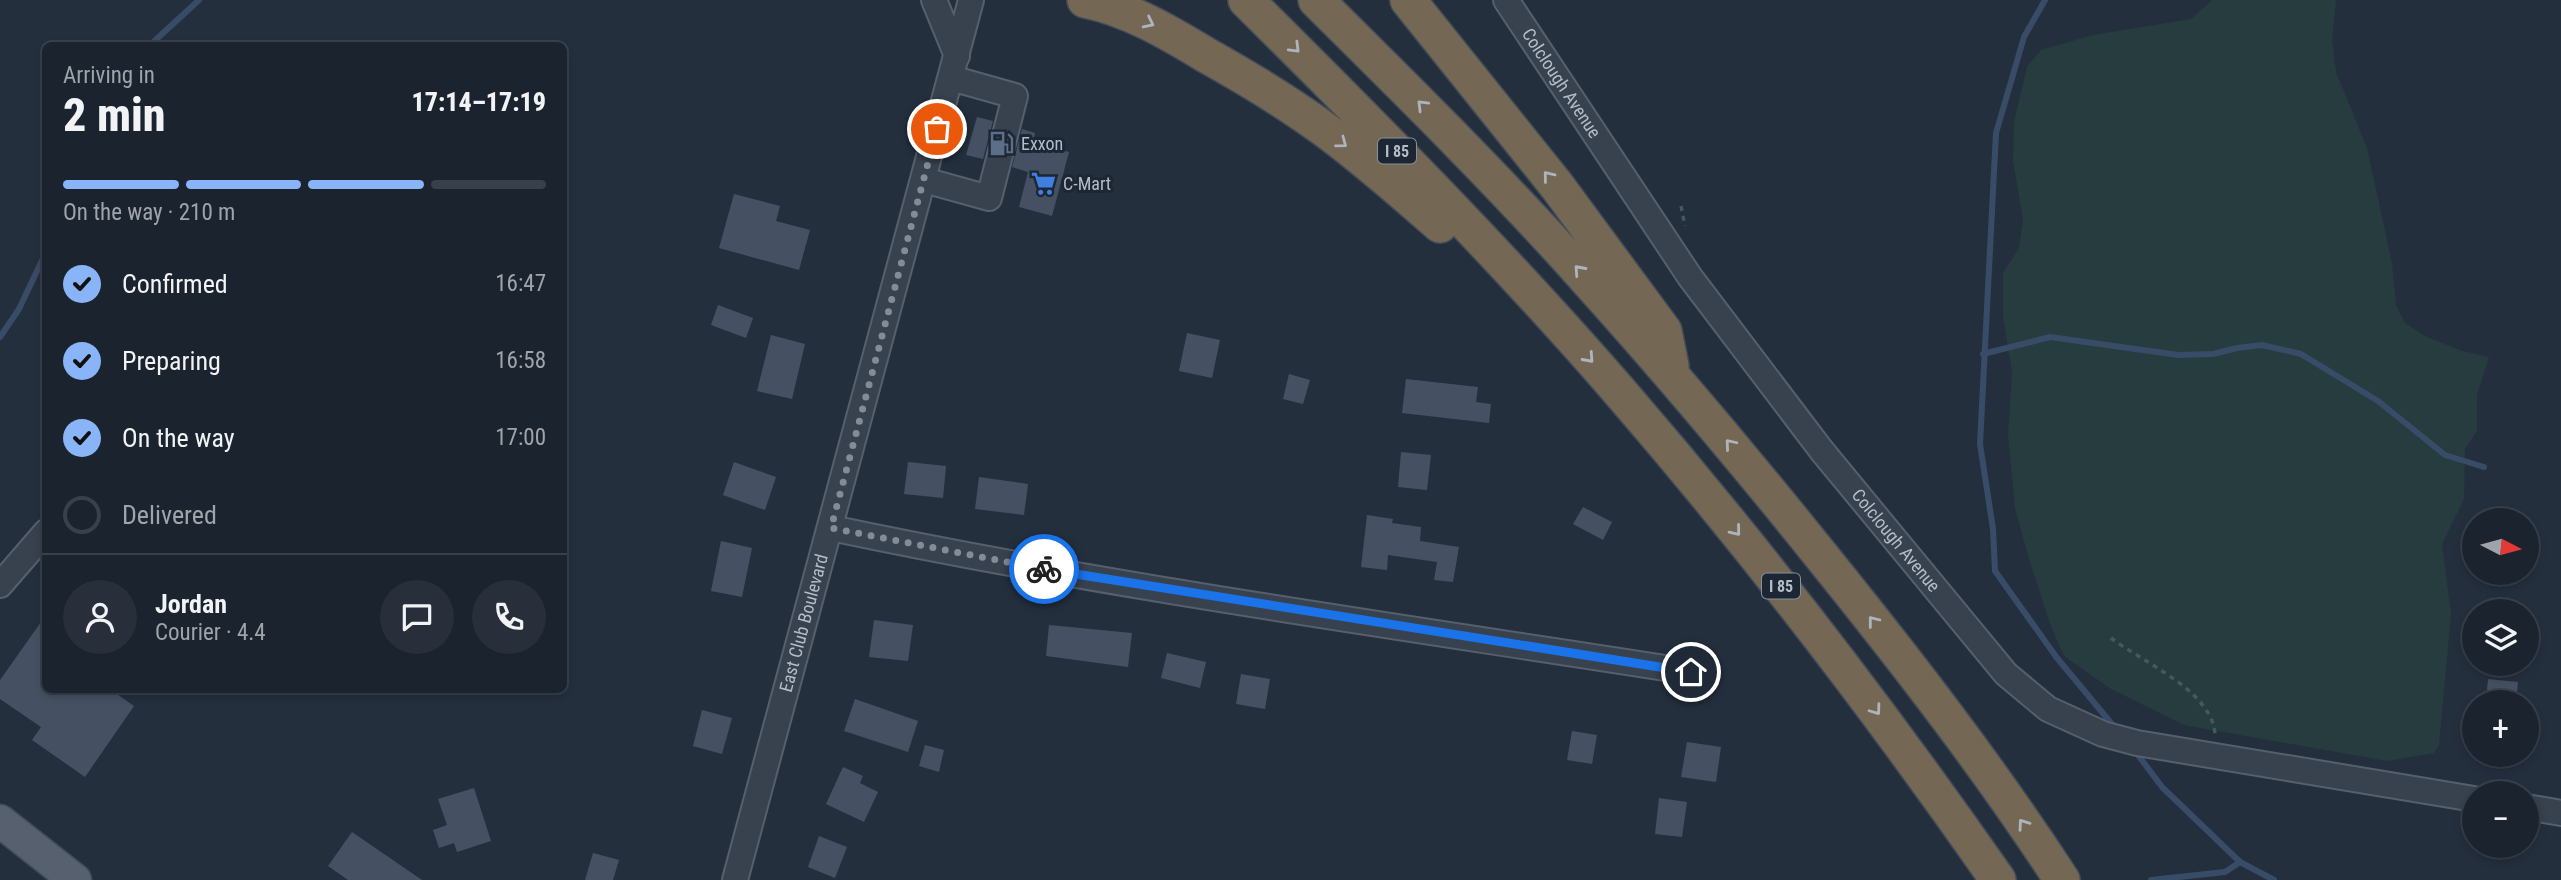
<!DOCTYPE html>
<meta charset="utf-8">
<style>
body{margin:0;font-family:"Roboto Condensed",sans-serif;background:#282f3a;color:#f1f3f6;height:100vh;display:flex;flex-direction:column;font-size:26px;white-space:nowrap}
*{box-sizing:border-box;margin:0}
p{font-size:23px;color:#a0a4aa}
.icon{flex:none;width:38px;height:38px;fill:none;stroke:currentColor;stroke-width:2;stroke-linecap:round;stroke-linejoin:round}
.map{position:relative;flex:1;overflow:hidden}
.side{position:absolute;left:42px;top:42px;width:525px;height:651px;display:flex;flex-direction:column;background:#1b232e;border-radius:10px;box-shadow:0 4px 10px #0003,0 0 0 2px #39404a}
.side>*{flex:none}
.needle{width:46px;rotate:96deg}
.tools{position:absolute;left:2462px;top:508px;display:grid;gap:14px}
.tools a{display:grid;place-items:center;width:77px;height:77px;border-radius:50%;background:#1b232e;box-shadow:0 4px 10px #0003,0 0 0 2px #39404a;font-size:35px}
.pin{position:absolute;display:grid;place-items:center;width:60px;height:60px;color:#fff;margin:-30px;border:4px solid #fff;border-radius:50%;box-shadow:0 2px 7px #0007}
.courier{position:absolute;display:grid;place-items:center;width:70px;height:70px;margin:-35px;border:5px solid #1a73e8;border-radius:50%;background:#fff;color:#222;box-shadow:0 2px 9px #0007}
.summary em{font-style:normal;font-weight:800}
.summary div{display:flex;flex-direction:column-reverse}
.summary{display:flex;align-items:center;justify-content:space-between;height:119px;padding:0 21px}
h1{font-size:46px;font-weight:800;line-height:52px}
.bar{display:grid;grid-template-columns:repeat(4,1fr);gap:10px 7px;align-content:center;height:84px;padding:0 21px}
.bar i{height:9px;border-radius:5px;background:#39404a}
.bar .on{background:#8ab4f8}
.bar p{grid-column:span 4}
.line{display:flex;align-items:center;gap:18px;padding:0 21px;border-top:2px solid #39404a}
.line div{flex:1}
.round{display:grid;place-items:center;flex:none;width:74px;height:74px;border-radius:37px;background:#282f3a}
ol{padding:0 21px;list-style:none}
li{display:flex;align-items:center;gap:21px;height:77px}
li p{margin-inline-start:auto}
li .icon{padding:7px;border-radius:50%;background:#8ab4f8;color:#111;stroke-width:4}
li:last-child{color:#a0a4aa}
li i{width:38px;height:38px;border:4px solid #39404a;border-radius:50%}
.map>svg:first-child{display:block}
</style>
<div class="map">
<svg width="2561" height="880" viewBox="0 0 2561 880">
<rect width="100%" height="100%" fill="#242f3e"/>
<polygon fill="#263c3f" points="2212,0 2336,0 2332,39 2336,72 2367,148 2392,263 2396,305 2405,323 2425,336 2462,351 2489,357 2477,395 2477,431 2465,449 2464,499 2442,544 2451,614 2439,745 2434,753 2387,761 2184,725 2111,689 2064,656 2050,624 2030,562 2015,509 2008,436 2012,372 2003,317 2003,273 2019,248 2023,220 2013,161 2014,122 2027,67 2041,50 2093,35 2191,19"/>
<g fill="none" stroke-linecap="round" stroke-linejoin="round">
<g stroke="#394c67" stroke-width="6">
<polyline points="2045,0 2024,37 1996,133 1980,444 1993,529 1995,571 2057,658 2116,729"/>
<polyline points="149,46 199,0"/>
<polyline points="0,337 19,309 46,252"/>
<polyline points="1983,354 2050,337 2178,355 2213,354 2237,348 2262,345 2301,354 2378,401 2445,455 2484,467"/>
<polyline points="2135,751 2162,787 2240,862 2274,880"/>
<polyline points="2151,880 2225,872 2240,862"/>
</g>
</g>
<g fill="#455162">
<polygon points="977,117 993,121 983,159 966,155"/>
<polygon points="1022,129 1035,133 1033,142 1069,152 1052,216 1019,207 1028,172 1012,167"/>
<polygon points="734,194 780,206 776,221 810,230 799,270 719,248"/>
<polygon points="718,305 753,318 746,338 711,325"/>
<polygon points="1187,333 1220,340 1212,378 1179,371"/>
<polygon points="771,335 805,344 792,399 757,391"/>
<polygon points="1289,374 1310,380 1303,404 1283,399"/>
<polygon points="1406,379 1478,387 1476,402 1491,404 1489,423 1402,413"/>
<polygon points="1401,452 1431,455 1427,490 1398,487"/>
<polygon points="734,462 776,477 765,510 723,495"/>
<polygon points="908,462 946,466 943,498 904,494"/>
<polygon points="979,477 1028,484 1024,515 975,509"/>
<polygon points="1583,507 1612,522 1603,540 1573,524"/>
<polygon points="1367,515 1393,519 1392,523 1421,527 1420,541 1459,547 1453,582 1434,580 1437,562 1388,555 1387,570 1361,567"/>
<polygon points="721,541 752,548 742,597 711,591"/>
<polygon points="46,615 46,690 111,690 134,706 85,777 32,740 41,727 0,699 0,680"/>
<polygon points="874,620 913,625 908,661 869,657"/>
<polygon points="1049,625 1132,633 1128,667 1046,656"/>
<polygon points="1167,653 1206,662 1200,688 1161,678"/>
<polygon points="1241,674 1270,679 1265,709 1236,704"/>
<polygon points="2488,679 2518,682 2516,702 2486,702"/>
<polygon points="855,699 918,721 908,752 844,731"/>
<polygon points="702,710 732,718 722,754 693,746"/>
<polygon points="1572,731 1597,735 1592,764 1567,760"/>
<polygon points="1687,742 1721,747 1716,782 1681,777"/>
<polygon points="925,745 944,750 939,772 919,766"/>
<polygon points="843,767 863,776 860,783 878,792 864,822 826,804"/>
<polygon points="474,788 491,841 457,852 454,843 439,848 433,830 447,825 438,799"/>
<polygon points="1659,798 1687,802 1682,837 1655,834"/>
<polygon points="352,832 422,880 348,880 328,866"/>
<polygon points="819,836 847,847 835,878 808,867"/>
<polygon points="593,853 619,860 613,880 585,880"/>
</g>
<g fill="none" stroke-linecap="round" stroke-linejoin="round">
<defs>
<g id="minor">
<polyline points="934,0 957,56"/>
<path id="s1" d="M1506,0L1690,277L1822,451L2006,674L2048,709L2103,734L2137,743L2474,799"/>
<polyline points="924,180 989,198 1015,96 951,78"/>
<path d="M831,528C1116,588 1404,627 1691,672"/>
<polyline points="0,585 46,532"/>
<polyline points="2527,807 2561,813"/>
<path id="s2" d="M735,880L971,0"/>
</g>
<polyline id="major" points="0,821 75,880"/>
<g id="highway">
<path d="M1085,0C1129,9 1168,32 1206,55C1247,78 1286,101 1324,129C1365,159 1402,192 1440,225"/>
<path d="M1246,0C1374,127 1502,256 1620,392C1755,548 1880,711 1998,880"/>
<path d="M1316,0C1407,90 1498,180 1583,275C1666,367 1746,462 1823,558C1907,662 1989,768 2062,880"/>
<polyline points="1408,0 1557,186 1664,331 1671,366"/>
</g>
</defs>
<use href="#minor" stroke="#565f6c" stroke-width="28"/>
<use href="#major" stroke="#414a57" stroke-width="35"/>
<use href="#highway" stroke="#434c59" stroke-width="38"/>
<g stroke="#44595c" stroke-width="3.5" stroke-dasharray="5 5" stroke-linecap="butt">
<polyline points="1681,206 1685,226"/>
<path d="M2111,638C2144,663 2212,691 2215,734"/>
</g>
<use href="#minor" stroke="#38414e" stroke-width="24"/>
<use href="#major" stroke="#56606e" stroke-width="32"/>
<use href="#highway" stroke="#746855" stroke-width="35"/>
</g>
<defs><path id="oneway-chevron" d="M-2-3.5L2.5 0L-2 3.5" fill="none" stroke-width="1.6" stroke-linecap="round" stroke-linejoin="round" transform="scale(1.75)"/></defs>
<g stroke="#aeb4bd">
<use href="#oneway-chevron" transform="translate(1149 23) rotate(26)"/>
<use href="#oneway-chevron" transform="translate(1295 48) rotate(45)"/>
<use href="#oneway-chevron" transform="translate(1422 105) rotate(-135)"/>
<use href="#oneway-chevron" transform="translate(1342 143) rotate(37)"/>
<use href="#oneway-chevron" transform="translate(1548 176) rotate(-129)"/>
<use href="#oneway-chevron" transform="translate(1579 270) rotate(-132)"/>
<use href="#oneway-chevron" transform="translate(1589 358) rotate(48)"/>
<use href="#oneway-chevron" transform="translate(1730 444) rotate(-130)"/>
<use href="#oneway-chevron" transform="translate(1736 531) rotate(51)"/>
<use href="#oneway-chevron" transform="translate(1873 621) rotate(-128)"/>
<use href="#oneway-chevron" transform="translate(1876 710) rotate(54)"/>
<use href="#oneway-chevron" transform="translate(2023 824) rotate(-125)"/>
</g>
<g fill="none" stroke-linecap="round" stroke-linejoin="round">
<polyline stroke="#828b98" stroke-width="7" stroke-dasharray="0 12.6" points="937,129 831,528 1044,569"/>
<polyline stroke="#1a73e8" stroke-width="9" points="1044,569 1691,672"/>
</g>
<defs>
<symbol id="fuel-bare" viewBox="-9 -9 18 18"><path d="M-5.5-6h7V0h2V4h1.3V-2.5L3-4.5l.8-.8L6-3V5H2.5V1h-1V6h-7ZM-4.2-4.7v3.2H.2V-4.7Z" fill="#5c6f8a" stroke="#1d2633" stroke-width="2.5" paint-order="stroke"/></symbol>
<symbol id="supermarket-bare" viewBox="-9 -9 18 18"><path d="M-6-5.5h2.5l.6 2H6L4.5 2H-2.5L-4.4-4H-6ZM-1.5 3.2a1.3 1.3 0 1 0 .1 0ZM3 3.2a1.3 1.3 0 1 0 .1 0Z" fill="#3f7fe0" stroke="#1d2633" stroke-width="2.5" paint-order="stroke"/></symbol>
</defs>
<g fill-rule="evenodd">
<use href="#fuel-bare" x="984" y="126" width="35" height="35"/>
<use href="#supermarket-bare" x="1026" y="166" width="35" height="35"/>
</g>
<g text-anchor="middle" stroke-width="6" stroke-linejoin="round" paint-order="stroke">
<g fill="#1d2633" stroke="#878f9c" stroke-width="2">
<rect x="1378" y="138.5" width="38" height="25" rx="5"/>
<rect x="1762" y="573.5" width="38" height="25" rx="5"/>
</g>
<g font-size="16" font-weight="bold" fill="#b4bcc9">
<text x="1397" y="157">I 85</text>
<text x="1781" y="592">I 85</text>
</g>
<g font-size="18" fill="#b4bcc9" stroke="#1d2633">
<text dy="6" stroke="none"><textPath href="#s1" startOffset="100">Colclough Avenue</textPath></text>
<text dy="6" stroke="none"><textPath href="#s1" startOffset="667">Colclough Avenue</textPath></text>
<text dy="6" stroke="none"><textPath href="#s2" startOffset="266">East Club Boulevard</textPath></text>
</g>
<g font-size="18" fill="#b4bcc9" stroke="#1d2633" text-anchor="start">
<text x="1021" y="150">Exxon</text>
<text x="1063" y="190">C-Mart</text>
</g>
</g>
</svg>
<div class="tools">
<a><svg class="needle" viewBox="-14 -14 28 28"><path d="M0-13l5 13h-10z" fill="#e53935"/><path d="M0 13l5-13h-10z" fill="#a0a4aa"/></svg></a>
<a><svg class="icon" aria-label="layers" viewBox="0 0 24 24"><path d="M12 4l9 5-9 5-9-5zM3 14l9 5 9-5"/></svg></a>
<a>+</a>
<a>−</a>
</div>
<div class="pin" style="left:937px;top:129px;background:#ea580c"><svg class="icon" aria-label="bag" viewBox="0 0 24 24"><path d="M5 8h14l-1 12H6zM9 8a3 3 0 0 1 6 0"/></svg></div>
<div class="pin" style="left:1691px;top:672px;background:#1f2937"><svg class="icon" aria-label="home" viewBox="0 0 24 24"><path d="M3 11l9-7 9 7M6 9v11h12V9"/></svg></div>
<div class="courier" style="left:1044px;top:569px"><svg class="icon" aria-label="bike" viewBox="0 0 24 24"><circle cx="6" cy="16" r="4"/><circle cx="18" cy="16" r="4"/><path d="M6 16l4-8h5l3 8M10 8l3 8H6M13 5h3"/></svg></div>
<section class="side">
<div class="summary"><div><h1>2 min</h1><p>Arriving in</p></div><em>17:14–17:19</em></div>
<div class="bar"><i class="on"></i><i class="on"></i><i class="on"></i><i></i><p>On the way · 210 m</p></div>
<ol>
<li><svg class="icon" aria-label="check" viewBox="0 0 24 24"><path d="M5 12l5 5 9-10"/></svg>Confirmed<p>16:47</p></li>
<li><svg class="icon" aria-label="check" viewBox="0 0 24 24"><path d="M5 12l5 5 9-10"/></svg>Preparing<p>16:58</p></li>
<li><svg class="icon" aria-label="check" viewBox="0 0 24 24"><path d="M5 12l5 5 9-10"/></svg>On the way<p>17:00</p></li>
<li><i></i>Delivered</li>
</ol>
<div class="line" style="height:126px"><a class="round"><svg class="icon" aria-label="person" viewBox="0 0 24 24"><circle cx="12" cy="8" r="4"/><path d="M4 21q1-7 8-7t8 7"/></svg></a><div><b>Jordan</b><p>Courier · 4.4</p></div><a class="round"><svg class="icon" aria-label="chat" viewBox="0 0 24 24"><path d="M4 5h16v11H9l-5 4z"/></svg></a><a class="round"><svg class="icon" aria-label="phone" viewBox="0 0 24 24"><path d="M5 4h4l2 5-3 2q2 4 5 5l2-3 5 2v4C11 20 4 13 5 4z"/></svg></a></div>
</section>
</div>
